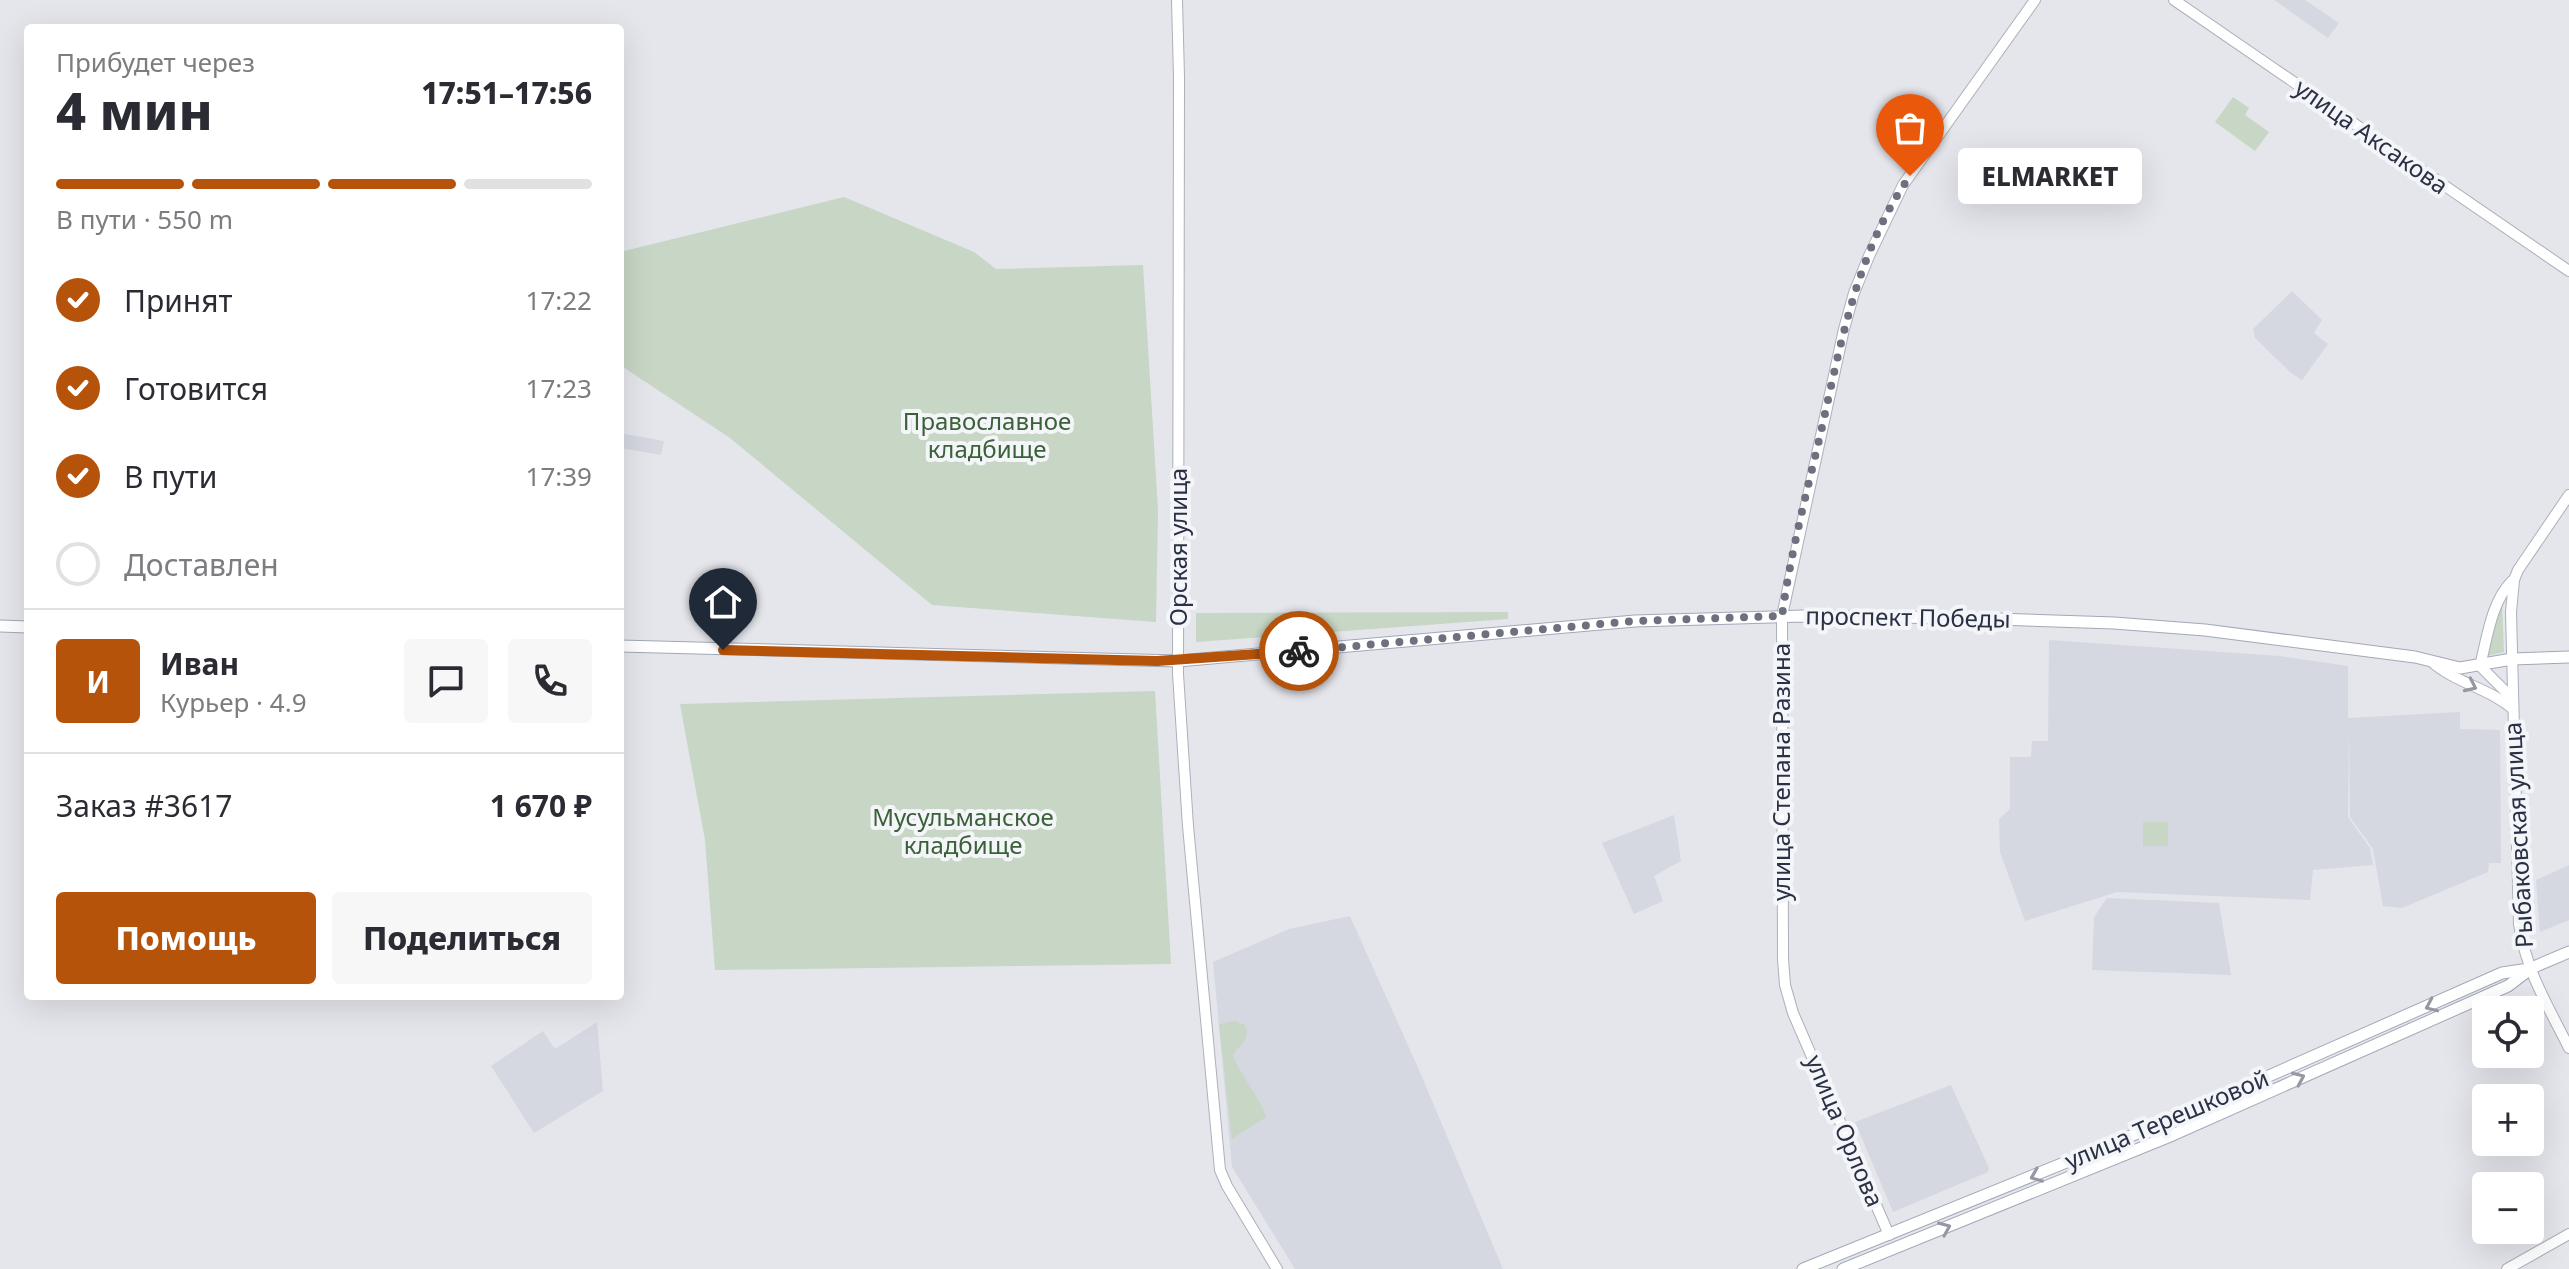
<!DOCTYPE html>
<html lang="ru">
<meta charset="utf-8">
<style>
body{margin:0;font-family:"Noto Sans",sans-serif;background:#f7f7f7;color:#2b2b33;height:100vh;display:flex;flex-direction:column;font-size:30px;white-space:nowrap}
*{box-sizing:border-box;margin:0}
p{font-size:26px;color:#7c7c81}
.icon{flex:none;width:44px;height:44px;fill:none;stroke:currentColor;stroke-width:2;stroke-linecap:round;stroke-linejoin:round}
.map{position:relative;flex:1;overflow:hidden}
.sheet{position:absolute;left:24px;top:24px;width:600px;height:976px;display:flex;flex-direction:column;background:#fff;border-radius:8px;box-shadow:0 8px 32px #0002}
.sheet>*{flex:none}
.tools{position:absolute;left:2472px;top:996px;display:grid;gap:16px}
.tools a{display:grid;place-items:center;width:72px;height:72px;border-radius:8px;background:#fff;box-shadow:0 8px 32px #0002;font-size:40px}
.pin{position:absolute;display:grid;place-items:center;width:68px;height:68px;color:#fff;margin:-82px -34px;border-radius:50% 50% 50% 0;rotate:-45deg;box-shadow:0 0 8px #0007}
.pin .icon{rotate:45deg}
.courier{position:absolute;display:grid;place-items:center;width:80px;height:80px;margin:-40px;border:6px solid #b45309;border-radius:50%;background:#fff;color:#222;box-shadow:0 2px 10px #0007}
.bubble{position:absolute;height:56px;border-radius:8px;background:#fff;box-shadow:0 8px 32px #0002;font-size:26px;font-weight:800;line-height:56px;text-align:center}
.headline em{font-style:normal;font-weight:800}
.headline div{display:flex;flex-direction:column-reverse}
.headline{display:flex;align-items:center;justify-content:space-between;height:136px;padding:0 32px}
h1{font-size:52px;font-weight:800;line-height:60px}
.bar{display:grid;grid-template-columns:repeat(4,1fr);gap:12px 8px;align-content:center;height:96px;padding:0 32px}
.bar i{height:10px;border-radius:6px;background:#e1e1e2}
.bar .selected{background:#b45309}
.bar p{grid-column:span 4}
.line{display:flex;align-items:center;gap:20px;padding:0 32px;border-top:2px solid #e1e1e2}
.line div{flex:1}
.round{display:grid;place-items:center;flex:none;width:84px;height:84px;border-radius:8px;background:#f7f7f7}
ol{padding:0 32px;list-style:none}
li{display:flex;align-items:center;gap:24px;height:88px}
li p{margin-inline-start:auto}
li .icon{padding:8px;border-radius:50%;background:#b45309;color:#fff;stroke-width:4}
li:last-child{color:#7c7c81}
li i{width:44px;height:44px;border:4px solid #e1e1e2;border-radius:50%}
.cta{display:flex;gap:16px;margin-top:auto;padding:16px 32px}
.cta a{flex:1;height:92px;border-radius:8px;background:#b45309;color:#fff;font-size:32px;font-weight:800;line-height:92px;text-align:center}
.cta a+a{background:#f7f7f7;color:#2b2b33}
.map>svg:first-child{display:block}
</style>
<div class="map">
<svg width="2569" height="1269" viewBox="0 0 2569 1269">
<rect width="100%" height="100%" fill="#e4e6ec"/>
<g fill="#d6d8e1">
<polygon points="2274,0 2305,0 2339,23 2328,38"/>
<polygon points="2292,291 2322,320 2314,333 2328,344 2302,380 2291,373 2255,338 2253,329"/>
<polygon points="620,433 664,441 661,455 620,448"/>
<polygon points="2049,640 2280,656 2348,666 2348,718 2460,712 2460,729 2500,730 2501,863 2489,863 2488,872 2402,908 2383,906 2373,849 2350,817 2349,730 2348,817 2370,848 2373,865 2313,870 2310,900 2117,892 2025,921 2000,852 1999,819 2010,809 2010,757 2031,757 2032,741 2048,741"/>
<polygon points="1674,815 1681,861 1654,876 1663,901 1634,914 1602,843"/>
<polygon points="2569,865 2569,920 2540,932 2536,880"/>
<polygon points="2107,898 2219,903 2231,975 2092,970 2094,917"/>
<polygon points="1350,916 1419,1070 1503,1269 1295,1269 1232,1167 1213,962 1289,929"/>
<polygon points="597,1022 603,1091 534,1133 491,1066 543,1031 555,1049"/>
<polygon points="1951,1085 1989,1168 1988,1172 1893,1212 1855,1122"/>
</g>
<g fill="#c7d6c5">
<polygon points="2233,97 2249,108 2245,115 2269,132 2255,151 2215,122"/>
<polygon points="844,197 974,252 996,269 1143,265 1158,510 1156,622 932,605 730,438 623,367 620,252"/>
<polygon points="2502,603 2504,652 2487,656"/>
<polygon points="1508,612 1508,619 1196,642 1196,613"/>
<polygon points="1155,691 1171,964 715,970 705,840 680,704"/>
<rect x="2143" y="822" width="25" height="24"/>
<path d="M1235,1021L1245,1025C1251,1039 1240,1045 1233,1055C1240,1076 1261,1098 1266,1117L1232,1139L1219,1024Z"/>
</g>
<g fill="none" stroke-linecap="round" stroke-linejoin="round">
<defs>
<g id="secondary">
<polyline points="1177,0 1179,77 1178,674 1188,826 1220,1170 1227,1186 1277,1269"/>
<polyline points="2174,0 2569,271"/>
<path d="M2569,495L2518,570L2514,580L2511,612L2519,924C2526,971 2548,1006 2569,1048"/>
<path d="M2512,581C2491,602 2487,639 2480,666L2513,699"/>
<path d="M2431,661C2455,683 2489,688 2513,709"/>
<polyline points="1889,1235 1793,1013 1785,985 1783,959 1782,616 1844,329 1854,293 1869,256 1903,185 2035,0"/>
<polyline points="2507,1269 2569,1234"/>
</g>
<g id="primary">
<polyline points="0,626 28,627"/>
<polyline points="620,646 1178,661 1635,621 1804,616 1966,618 2114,623 2205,630 2415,657 2460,668 2512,659 2569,657"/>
<polyline points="1803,1269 2160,1124 2502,973 2529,969 2569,952"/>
<polyline points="1843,1269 2168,1137 2508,986 2529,970"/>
</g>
</defs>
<use href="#secondary" stroke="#acb0ba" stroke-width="12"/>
<use href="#primary" stroke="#a3a8b8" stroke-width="13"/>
<use href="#secondary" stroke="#fff" stroke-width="10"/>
<use href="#primary" stroke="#fff" stroke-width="11"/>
</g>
<defs><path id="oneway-chevron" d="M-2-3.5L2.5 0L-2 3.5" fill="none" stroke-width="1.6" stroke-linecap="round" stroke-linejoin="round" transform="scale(2)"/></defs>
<g stroke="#9598a2">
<use href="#oneway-chevron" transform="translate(2471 686) rotate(25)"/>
<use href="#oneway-chevron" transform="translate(2431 1006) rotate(156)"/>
<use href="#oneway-chevron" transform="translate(2299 1078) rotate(-24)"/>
<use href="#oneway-chevron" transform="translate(2036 1176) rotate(158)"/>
<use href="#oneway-chevron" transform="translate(1945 1228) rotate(-23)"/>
</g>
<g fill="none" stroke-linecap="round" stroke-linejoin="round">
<path stroke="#6c707f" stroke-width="8" stroke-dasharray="0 14.4" d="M1299,651L1635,621L1782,616C1790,556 1806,495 1820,436C1840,348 1856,252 1910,176"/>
<polyline stroke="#b45309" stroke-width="10" points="723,650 1157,661 1299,651"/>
</g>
<g text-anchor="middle" stroke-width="8" stroke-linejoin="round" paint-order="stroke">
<g font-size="24" fill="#2b3145" stroke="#f4f5f9">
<text transform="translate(2371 137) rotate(35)" y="8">улица Аксакова</text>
<text transform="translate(1179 547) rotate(-90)" y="8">Орская улица</text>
<text transform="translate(1908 618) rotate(1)" y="8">проспект Победы</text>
<text transform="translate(1782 772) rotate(-90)" y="8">улица Степана Разина</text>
<text transform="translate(2519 835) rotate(-93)" y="8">Рыбаковская улица</text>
<text transform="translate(2167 1120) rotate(-23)" y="8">улица Терешковой</text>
<text transform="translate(1844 1131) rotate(67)" y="8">улица Орлова</text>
</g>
<g font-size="24" fill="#3a6138" stroke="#f4f5f9">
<text x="987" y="430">Православное<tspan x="987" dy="28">кладбище</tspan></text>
<text x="963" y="826">Мусульманское<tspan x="963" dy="28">кладбище</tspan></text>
</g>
</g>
</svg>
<div class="tools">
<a><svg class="icon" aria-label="locate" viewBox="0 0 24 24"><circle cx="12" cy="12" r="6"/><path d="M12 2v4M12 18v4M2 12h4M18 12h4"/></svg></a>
<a>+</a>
<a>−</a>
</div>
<div class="pin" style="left:1910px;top:176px;background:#ea580c"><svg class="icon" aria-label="bag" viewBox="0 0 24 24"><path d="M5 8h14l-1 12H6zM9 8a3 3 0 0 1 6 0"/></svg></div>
<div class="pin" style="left:723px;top:650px;background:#1f2937"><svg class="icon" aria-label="home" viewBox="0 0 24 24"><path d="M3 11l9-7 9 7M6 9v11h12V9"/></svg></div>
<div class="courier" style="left:1299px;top:651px"><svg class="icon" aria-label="bike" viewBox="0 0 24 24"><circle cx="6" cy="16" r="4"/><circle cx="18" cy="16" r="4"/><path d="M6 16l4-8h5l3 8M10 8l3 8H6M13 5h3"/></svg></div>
<div class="bubble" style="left:1958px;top:148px;width:184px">ELMARKET</div>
<section class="sheet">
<div class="headline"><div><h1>4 мин</h1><p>Прибудет через</p></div><em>17:51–17:56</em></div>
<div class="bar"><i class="selected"></i><i class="selected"></i><i class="selected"></i><i></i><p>В пути · 550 m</p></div>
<ol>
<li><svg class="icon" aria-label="check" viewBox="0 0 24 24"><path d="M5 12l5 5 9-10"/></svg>Принят<p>17:22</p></li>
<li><svg class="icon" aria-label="check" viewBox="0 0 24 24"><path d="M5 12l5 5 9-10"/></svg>Готовится<p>17:23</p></li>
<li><svg class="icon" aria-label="check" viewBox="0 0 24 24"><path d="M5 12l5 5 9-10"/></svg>В пути<p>17:39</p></li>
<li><i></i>Доставлен</li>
</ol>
<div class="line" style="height:144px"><b class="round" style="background:#b45309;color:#fff">И</b><div><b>Иван</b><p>Курьер · 4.9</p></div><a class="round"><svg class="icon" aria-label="chat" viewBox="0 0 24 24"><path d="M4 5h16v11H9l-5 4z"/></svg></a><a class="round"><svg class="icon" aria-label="phone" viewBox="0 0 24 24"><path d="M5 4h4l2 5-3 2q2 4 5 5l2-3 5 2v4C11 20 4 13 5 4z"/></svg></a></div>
<div class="line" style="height:104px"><div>Заказ #3617</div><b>1 670 ₽</b></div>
<div class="cta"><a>Помощь</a><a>Поделиться</a></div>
</section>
</div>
